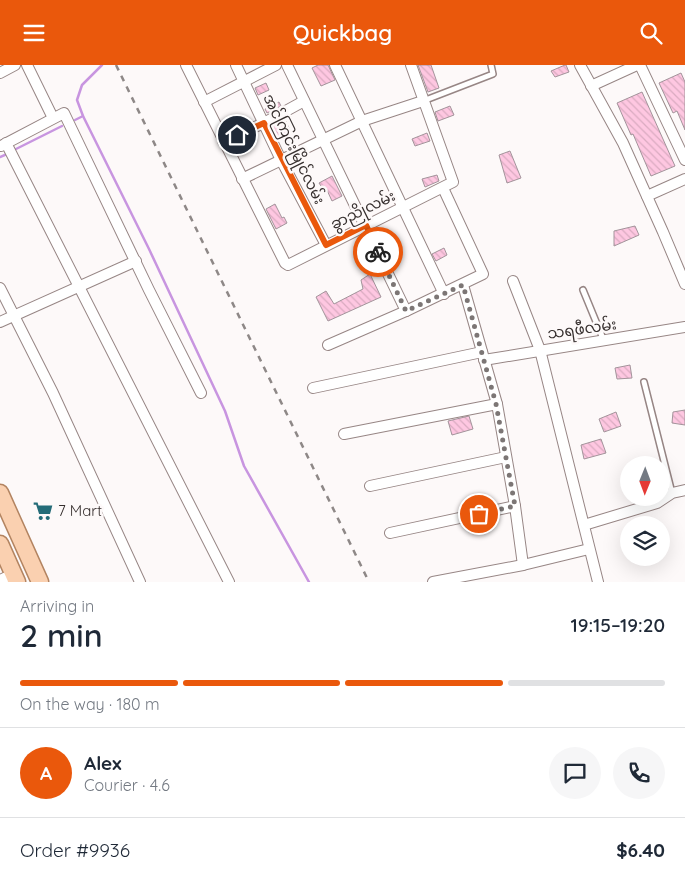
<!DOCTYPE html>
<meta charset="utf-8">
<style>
body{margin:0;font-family:Quicksand,"Noto Sans Myanmar",sans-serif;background:#f6f6f7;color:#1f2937;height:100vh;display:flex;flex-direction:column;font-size:19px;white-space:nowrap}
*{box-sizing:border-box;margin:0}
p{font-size:16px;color:#747a83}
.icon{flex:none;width:28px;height:28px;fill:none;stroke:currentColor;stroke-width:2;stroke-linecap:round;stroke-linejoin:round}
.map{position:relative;height:517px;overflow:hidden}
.panel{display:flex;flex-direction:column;background:#fff;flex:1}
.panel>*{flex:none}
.needle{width:32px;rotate:181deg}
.fabs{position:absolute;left:620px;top:391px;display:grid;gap:10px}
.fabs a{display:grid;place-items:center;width:50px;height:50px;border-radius:50%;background:#fff;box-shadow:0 5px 20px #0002;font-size:25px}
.pin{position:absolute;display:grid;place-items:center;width:42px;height:42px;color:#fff;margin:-21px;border:2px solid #fff;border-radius:50%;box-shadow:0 1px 5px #0007}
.courier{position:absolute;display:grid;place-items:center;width:50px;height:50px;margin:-25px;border:4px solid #ea580c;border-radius:50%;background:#fff;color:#222;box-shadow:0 1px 6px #0007}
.overview em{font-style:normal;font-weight:600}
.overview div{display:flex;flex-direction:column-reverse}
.overview{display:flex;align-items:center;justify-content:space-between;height:85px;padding:0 20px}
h1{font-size:32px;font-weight:600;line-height:38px}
.bar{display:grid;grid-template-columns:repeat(4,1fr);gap:8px 5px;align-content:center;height:60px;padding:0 20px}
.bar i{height:6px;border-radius:4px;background:#e0e1e3}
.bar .on{background:#ea580c}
.bar p{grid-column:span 4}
.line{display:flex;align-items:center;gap:12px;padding:0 20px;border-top:1px solid #e0e1e3}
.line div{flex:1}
.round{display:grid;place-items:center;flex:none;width:52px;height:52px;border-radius:26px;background:#f6f6f7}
header{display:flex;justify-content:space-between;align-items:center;height:65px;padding:0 20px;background:#ea580c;color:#fff;font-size:22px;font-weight:600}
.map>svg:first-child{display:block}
</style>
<header><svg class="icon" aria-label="menu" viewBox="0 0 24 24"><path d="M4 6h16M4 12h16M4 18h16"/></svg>Quickbag<svg class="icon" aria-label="search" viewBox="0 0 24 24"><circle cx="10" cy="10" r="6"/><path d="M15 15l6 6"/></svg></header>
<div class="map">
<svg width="685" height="517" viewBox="0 0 685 517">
<defs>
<pattern id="building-back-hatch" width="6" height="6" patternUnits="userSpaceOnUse" patternTransform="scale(1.25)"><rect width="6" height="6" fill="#fec7e1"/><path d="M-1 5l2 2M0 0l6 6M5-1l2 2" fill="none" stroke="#daabc1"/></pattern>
</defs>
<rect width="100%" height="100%" fill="#fdf9f9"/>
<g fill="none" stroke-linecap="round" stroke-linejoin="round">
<g stroke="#c895e0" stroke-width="2.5">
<polyline points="102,0 82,20 77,35 83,51 149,184 225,346 244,401 309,517"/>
<polyline points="75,55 83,51"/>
<polyline points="12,86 62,61"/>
<polyline points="0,92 7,89"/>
</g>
</g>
<g fill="url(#building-back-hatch)" stroke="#a3949b">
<polygon points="318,0 328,0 335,15 321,21 312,3"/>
<polygon points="418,0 431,0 439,23 428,27"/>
<polygon points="565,0 566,0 569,7 555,12 551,6"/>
<polygon points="681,8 685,17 685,65 677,46 673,48 659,18"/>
<polygon points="266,18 269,25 258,30 255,23"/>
<polygon points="642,27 675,101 651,111 633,69 631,70 617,38"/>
<polygon points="279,37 281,41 267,48 265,44"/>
<polygon points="450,41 454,50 438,56 435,47"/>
<polygon points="285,54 291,68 278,73 273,61"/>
<polygon points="427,68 430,76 415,81 412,74"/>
<polygon points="510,86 521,113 507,118 499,90"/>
<polygon points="437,110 439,116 425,122 422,114"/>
<polygon points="332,111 342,131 332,136 326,123 323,124 319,118"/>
<polygon points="275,139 282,153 284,152 287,158 276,164 266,144"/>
<polygon points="635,161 639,170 614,181 614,166"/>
<polygon points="444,183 447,190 436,196 432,189"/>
<polygon points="370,209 381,232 328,256 316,232 326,226 334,239 363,224 361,215"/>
<polygon points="630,300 632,313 617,314 615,303"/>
<polygon points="685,345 685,360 672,358 673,347"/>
<polygon points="616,347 621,361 604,367 599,354"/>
<polygon points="469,351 473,364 452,370 448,356"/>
<polygon points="601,374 606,388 584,394 581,380"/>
</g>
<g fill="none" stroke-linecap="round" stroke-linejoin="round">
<defs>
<g id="lane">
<polyline points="423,36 493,9 491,0"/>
<polyline points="583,225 604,276"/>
<polyline points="644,317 672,428"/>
</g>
<g id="street">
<polyline points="27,0 53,53"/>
<polyline points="186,0 285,198 288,200 453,117 411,0"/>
<polyline points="236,0 281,95 326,180"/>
<polyline points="287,0 406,246"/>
<polyline points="335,0 444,229"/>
<polyline points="580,0 623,78 663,167 685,219"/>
<polyline points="640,0 685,95"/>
<polyline points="0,8 15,0"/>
<polyline points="591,21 637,0"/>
<polyline points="204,37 276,0"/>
<polyline points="223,76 264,58 304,36"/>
<polyline points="6,78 229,517"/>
<polyline points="1,81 64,48 149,225 201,328"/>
<polyline points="242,114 362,56 423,36"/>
<polyline points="647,131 685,114"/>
<polyline points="513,216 540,285 598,517"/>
<polyline points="463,220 497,339 515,441 523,500"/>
<polyline points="0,223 53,328 140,517"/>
<polyline points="0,257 136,196"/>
<polyline points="328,280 406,246 483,209 443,123"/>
<polyline points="484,295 685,262"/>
<polyline points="313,323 482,287"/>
<polyline points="344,369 497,339"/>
<polyline points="370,421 506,392"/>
<polyline points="584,460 657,438 672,428 685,425"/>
<polyline points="390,468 515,441"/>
<polyline points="0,515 13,509"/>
<polyline points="433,517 523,500 589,484"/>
</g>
<g id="primary">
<polyline points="0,428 40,517"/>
<polyline points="0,479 17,517"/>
</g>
</defs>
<use href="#lane" stroke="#978685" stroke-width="8"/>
<use href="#street" stroke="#978685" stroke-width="12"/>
<use href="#primary" stroke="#b38461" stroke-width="19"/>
<use href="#lane" stroke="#fff" stroke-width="5"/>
<use href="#street" stroke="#fff" stroke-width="10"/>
<use href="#primary" stroke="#fad0b0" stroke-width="16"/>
<polyline stroke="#8e8887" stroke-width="2.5" stroke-dasharray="6 6" stroke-linecap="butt" points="116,0 369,517"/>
</g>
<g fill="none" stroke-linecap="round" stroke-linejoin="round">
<polyline stroke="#7c7675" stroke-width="5" stroke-dasharray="0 9" points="378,187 406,246 463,220 496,339 515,441 479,449"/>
<polyline stroke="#ea580c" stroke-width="6" points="237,70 264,58 326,180 366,160 378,187"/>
</g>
<defs>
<symbol id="supermarket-bare" viewBox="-9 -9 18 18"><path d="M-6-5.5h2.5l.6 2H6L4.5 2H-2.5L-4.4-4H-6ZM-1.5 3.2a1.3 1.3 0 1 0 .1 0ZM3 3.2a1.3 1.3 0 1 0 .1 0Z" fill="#246c78" stroke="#fdf9f9" stroke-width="2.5" paint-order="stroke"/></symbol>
</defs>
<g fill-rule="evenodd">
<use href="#supermarket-bare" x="29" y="432" width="28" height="28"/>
</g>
<g text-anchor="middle" stroke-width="5" stroke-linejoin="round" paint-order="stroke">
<g font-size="15" fill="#362f2e" stroke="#fdf9f9">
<text transform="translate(294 84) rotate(64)" y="5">အင်ကြင်းမြိုင်လမ်း</text>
<text transform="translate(363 145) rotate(-26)" y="5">ခွာညိုလမ်း</text>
<text transform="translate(582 264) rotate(-8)" y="5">သရဖီလမ်း</text>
</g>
<g font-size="15" fill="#362f2e" stroke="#fdf9f9" text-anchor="start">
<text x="58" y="451">7 Mart</text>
</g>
</g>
</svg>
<div class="fabs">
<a><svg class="needle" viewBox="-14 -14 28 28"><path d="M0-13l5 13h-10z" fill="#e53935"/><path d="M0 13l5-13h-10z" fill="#747a83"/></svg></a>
<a><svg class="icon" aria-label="layers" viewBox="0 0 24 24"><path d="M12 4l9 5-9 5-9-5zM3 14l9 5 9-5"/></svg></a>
</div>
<div class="pin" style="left:479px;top:449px;background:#ea580c"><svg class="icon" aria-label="bag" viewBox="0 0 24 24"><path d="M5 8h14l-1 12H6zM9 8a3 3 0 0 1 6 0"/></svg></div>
<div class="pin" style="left:237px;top:70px;background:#1f2937"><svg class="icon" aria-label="home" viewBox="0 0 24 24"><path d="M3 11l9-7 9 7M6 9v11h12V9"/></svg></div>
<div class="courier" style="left:378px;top:187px"><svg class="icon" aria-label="bike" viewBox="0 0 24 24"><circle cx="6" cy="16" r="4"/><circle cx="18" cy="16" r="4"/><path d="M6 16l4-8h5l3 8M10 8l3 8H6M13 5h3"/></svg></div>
</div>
<section class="panel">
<div class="overview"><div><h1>2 min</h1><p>Arriving in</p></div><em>19:15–19:20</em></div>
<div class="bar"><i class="on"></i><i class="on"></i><i class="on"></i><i></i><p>On the way · 180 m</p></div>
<div class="line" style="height:90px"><b class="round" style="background:#ea580c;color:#fff">A</b><div><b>Alex</b><p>Courier · 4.6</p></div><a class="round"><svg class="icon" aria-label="chat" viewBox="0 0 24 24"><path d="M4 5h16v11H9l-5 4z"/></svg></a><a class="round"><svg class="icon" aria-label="phone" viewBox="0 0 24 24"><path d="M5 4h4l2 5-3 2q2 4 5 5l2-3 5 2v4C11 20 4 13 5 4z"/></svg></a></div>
<div class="line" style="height:65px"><div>Order #9936</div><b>$6.40</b></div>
</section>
